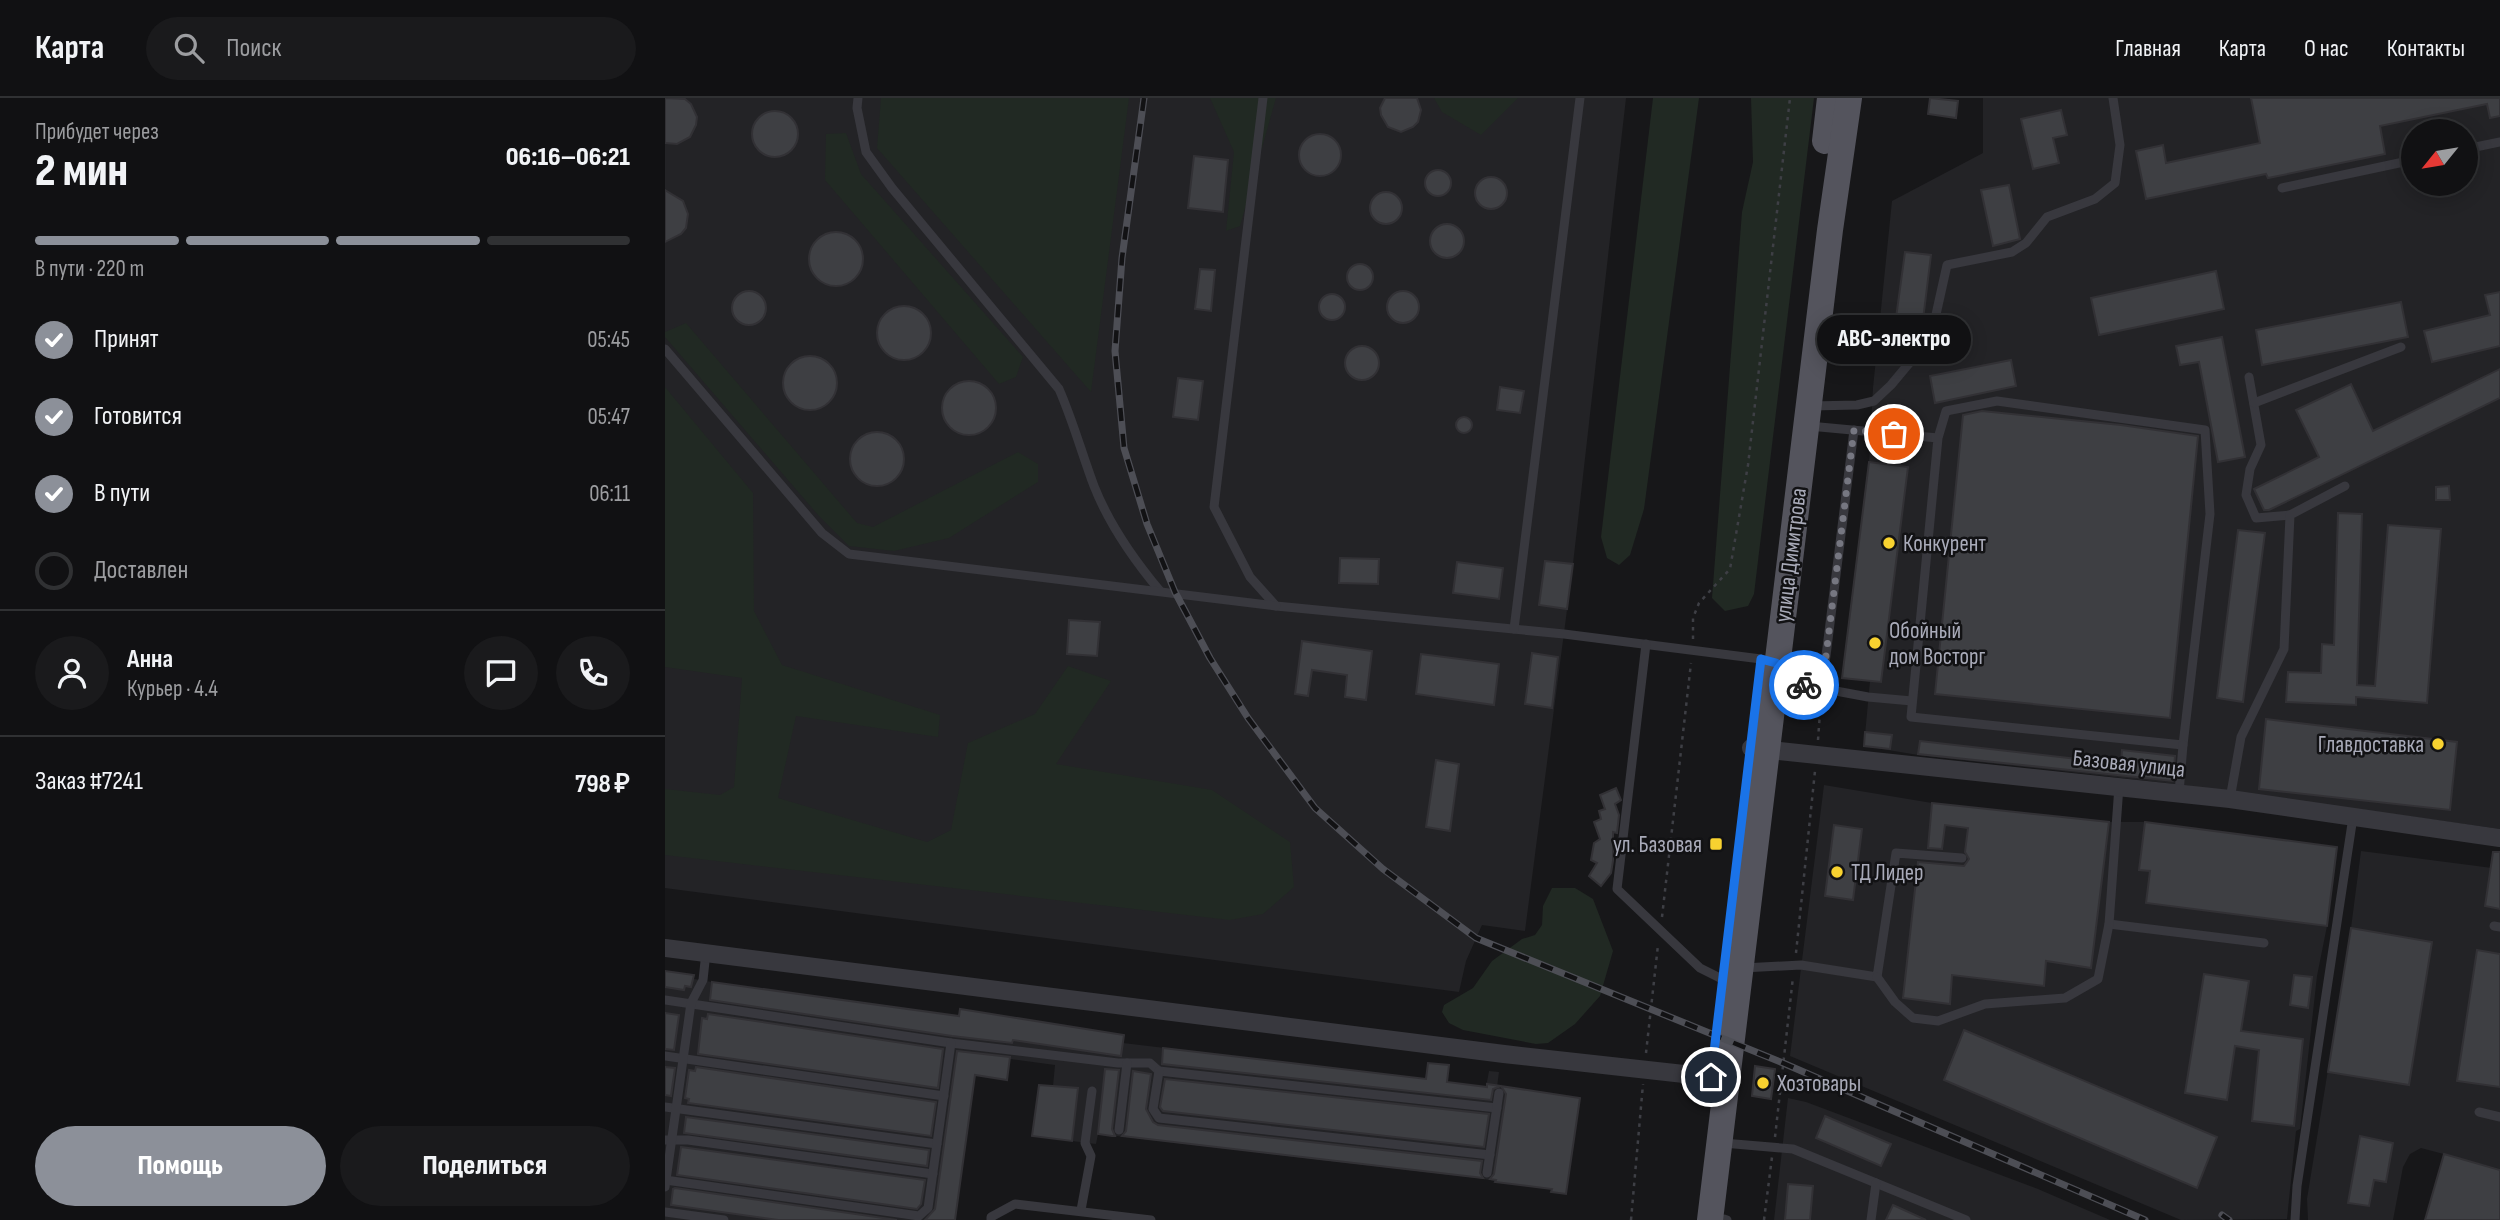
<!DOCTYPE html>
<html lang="ru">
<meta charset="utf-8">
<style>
body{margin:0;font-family:"Sofia Sans Condensed",sans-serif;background:#1a1a1c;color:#f1f3f6;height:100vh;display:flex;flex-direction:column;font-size:26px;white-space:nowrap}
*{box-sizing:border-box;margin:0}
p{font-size:23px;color:#9c9da0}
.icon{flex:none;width:38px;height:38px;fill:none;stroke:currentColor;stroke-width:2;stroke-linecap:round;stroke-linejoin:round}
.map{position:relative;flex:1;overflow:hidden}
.side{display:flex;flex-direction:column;background:#111113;width:665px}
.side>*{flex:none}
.needle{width:46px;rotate:240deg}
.buttons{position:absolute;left:1736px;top:21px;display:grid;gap:14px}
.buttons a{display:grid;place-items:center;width:77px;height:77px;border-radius:50%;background:#111113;box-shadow:0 4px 18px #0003,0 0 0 2px #303133;font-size:35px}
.pin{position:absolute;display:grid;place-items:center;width:60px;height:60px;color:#fff;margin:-30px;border:4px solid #fff;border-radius:50%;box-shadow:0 2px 7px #0007}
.courier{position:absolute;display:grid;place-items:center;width:70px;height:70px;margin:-35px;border:5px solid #1a73e8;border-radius:50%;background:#fff;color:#222;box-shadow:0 2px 9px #0007}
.bubble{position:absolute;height:49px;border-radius:24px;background:#111113;box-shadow:0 4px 18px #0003,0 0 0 2px #303133;font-size:23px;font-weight:800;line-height:49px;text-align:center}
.summary em{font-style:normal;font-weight:800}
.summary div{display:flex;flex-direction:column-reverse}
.summary{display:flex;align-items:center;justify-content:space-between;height:119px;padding:0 35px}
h1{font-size:46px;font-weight:800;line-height:52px}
.bar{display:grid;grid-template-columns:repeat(4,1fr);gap:10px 7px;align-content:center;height:84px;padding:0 35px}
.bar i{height:9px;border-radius:5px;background:#303133}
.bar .current{background:#8c9099}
.bar p{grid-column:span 4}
.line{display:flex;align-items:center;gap:18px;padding:0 35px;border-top:2px solid #303133}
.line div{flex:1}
.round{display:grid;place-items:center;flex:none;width:74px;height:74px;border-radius:37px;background:#1a1a1c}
ol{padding:0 35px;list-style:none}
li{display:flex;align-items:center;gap:21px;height:77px}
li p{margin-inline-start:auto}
li .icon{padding:7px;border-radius:50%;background:#8c9099;color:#fff;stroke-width:4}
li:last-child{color:#9c9da0}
li i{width:38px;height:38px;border:4px solid #303133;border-radius:50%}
.button{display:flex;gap:14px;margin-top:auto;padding:14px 35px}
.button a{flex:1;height:80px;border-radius:42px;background:#8c9099;color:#fff;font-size:28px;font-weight:800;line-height:80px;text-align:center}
.button a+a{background:#1a1a1c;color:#f1f3f6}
header{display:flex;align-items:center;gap:42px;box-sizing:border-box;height:98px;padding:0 35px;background:#111113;border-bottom:2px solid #303133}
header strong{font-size:33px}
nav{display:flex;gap:38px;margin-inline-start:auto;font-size:24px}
.search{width:490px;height:63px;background:#1a1a1c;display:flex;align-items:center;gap:18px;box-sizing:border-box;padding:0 24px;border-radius:38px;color:#9c9da0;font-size:26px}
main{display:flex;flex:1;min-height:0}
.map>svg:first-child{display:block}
</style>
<header>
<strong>Карта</strong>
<div class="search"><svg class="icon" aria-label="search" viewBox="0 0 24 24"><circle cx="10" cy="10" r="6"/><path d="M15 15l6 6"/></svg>Поиск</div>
<nav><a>Главная</a><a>Карта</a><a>О нас</a><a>Контакты</a></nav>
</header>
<main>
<section class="side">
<div class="summary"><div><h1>2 мин</h1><p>Прибудет через</p></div><em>06:16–06:21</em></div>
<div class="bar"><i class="current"></i><i class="current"></i><i class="current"></i><i></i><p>В пути · 220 m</p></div>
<ol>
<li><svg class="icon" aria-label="check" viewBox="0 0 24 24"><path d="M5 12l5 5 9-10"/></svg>Принят<p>05:45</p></li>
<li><svg class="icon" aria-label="check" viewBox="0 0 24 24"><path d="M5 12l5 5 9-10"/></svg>Готовится<p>05:47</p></li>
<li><svg class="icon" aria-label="check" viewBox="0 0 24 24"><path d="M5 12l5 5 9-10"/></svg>В пути<p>06:11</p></li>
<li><i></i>Доставлен</li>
</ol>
<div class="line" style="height:126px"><a class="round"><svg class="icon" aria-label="person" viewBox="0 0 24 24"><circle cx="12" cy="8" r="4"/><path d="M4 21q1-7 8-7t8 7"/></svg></a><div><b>Анна</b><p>Курьер · 4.4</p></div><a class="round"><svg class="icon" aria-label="chat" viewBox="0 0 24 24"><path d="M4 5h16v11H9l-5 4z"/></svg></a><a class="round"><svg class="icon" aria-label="phone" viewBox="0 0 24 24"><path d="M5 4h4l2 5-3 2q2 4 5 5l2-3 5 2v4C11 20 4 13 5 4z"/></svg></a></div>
<div class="line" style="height:91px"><div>Заказ #7241</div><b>798 ₽</b></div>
<div class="button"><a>Помощь</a><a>Поделиться</a></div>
</section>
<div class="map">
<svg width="1835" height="1122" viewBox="0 0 1835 1122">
<rect width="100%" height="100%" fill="#171719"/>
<g fill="#232326" fill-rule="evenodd">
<polygon points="0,0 961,0 908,466 860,833 817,827 801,863 794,894 0,790"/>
<path d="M1318,0H1835V731L1510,686L1253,657L1199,648L1205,583L1177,580L1204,364L1208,290L1227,103L1318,55ZM1748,33H1801V86H1748Z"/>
<polygon points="1159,687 1267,705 1444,724 1480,724 1672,749 1662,828 1652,878 1635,1031 1631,1033 1622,1121 1516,1122 1125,958"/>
<polygon points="1696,753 1835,771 1835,1071 1756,1050 1745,1056 1738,1069 1728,1122 1643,1122 1642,1101 1686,830"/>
<polygon points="0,873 29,877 29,881 47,884 280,916 279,931 291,933 295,911 459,937 458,945 760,981 763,965 784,967 782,984 821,989 824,973 834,974 832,989 869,992 857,1087 812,1080 460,1039 433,1036 431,1046 367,1038 374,987 388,988 390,967 345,961 342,982 309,977 290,1122 0,1122"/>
<polygon points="1123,1000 1141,1004 1373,1091 1445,1122 1109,1122"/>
</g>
<g fill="#212923">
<polygon points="216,0 464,0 426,294 212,50"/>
<polygon points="545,0 611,0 575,128 561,133 569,54"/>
<polygon points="769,0 853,0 816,37 777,14"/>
<polygon points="988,0 1034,0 979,411 965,457 954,467 942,460 936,439"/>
<polygon points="1086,0 1149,0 1089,496 1083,508 1060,513 1047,500 1077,114 1088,64"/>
<polygon points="181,35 196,76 358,259 351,279 334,286 160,82 161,36"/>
<polygon points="21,225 192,425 208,429 353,354 373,366 373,384 284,440 229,453 184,448 153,417 0,239 0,234"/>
<polygon points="0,289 88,395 89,513 117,567 275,617 273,639 131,618 113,700 262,744 286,732 303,645 370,616 403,568 446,583 391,666 547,692 625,744 629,789 598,816 565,822 0,757 0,691 55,697 69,689 77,580 0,569"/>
<polygon points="887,790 910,790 928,801 948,853 935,898 910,926 883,945 871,946 798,932 784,925 777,914 779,907 808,890 827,863 857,841 870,837 877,827 878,808"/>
</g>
<g fill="#3e3f43" stroke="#323135" stroke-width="2">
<polygon points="0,0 20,1 26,6 32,19 31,27 25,39 12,46 0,45"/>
<polygon points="720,0 752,0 756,12 753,24 748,29 736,34 723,29 716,17 715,10"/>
<polygon points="1265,0 1293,3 1291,20 1263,16"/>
<polygon points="1586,0 1835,0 1835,18 1825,20 1822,6 1715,28 1720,56 1603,80 1601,76 1481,101 1471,53 1498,47 1501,65 1595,45"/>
<polygon points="1396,12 1402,37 1388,40 1394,65 1368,71 1356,21"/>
<circle cx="110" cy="36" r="23"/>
<circle cx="655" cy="57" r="21"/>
<polygon points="529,58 563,62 558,114 523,110"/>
<circle cx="773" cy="85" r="13"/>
<circle cx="826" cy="95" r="16"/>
<polygon points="1344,87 1355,141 1328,148 1316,92"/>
<polygon points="0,92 18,103 23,116 21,130 16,136 0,144"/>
<circle cx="721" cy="110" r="16"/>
<circle cx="782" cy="143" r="17"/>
<circle cx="171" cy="161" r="27"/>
<polygon points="1240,154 1266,157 1257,230 1230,227"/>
<circle cx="695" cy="179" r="13"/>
<polygon points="535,171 550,172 546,213 530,211"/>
<polygon points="1551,173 1559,211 1434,237 1426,200"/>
<circle cx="738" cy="209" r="16"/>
<circle cx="84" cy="210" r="17"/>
<polygon points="1835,194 1835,248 1767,264 1759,233 1825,217 1820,197"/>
<circle cx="667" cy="209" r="13"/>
<polygon points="1736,204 1743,239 1597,267 1591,232"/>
<circle cx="239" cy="235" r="27"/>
<polygon points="1557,239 1580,359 1553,364 1534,264 1515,267 1511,248"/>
<circle cx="697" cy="265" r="17"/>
<circle cx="145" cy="285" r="27"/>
<polygon points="1346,262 1351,288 1270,305 1265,278"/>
<polygon points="1835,271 1835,300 1604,412 1599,412 1589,391 1654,359 1631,312 1686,286 1708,333"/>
<polygon points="513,280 538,283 533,322 508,319"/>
<circle cx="304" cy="310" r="27"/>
<polygon points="835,289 859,293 855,315 832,312"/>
<polygon points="1317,313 1456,327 1533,338 1505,620 1270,596 1298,317"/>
<circle cx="799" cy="327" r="8"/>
<circle cx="212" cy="361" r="27"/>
<polygon points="1204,364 1243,369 1216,584 1177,580"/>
<polygon points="1784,388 1785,402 1771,402 1771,389"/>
<polygon points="1673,415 1697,416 1692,587 1710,588 1723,427 1776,431 1762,605 1691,599 1691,607 1621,604 1623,574 1656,575 1657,546 1669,547"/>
<polygon points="1573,432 1600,435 1578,604 1552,600"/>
<polygon points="675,460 714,461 713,486 674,485"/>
<polygon points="880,463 908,466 902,511 874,507"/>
<polygon points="792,464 838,470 834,501 788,495"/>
<polygon points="404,522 435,524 432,558 402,556"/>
<polygon points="637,543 707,553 701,602 680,599 682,577 647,572 643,598 630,596"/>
<polygon points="867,555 893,559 887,610 860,606"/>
<polygon points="756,556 834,566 829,607 751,596"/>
<polygon points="1601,621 1792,644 1785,712 1594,691"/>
<polygon points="1200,634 1227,637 1225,651 1199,648"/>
<polygon points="1255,643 1456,666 1457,652 1510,658 1508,683 1253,656"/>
<polygon points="771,662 794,666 785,733 761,729"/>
<polygon points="951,690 956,702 950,706 954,717 952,735 948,734 948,763 946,775 936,788 924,778 932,765 926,762 929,745 935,741 929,724 936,721 934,713 940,711 935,697"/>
<polygon points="1267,705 1444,724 1426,870 1381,863 1379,888 1287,877 1285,906 1238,900 1253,764 1299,768 1304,761 1300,754 1303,730 1280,727 1277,751 1263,750"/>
<polygon points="1480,724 1672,749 1662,828 1481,805 1485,773 1474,772"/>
<polygon points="1169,727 1197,731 1188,802 1160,798"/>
<polygon points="1828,754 1835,754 1835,811 1820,808"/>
<polygon points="1686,830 1767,844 1744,987 1663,974"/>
<polygon points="1812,852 1835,856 1835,989 1792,983"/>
<polygon points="0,873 29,877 26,889 20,888 19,892 0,889"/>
<polygon points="1539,876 1584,883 1576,933 1638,941 1629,1028 1587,1023 1594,952 1570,948 1562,1002 1520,995"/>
<polygon points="1629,877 1647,879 1643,910 1625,907"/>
<polygon points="47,884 294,918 295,911 459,937 456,958 348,942 347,945 287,938 45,902"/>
<polygon points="0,915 14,917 9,952 0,951"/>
<polygon points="43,916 278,951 273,990 33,956 37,920 42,921"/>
<polygon points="1299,932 1552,1039 1532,1090 1279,982"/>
<polygon points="498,950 761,981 763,965 784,967 782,984 822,989 822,986 915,1000 901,1096 886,1094 887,1091 830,1084 831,1082 825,1081 829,1076 841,996 836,988 828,991 826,1002 497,966"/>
<polygon points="292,953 345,959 342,982 310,977 290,1122 260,1122 270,1111"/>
<polygon points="1090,968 1110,971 1106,1001 1087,998"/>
<polygon points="0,969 10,970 6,998 0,997"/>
<polygon points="31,969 271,1004 266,1038 23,1005 24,1001 20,1000 24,972 30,973"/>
<polygon points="440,971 454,972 447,1031 450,1038 447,1038 433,1036"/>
<polygon points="468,973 486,976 481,1011 488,1024 493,1027 817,1063 815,1075 818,1080 457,1038 461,1033"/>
<polygon points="500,981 824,1016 819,1049 498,1013 495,1009"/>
<polygon points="374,987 413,990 407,1043 367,1038"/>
<polygon points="1160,1018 1226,1046 1216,1068 1151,1040"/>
<polygon points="21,1019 264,1052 262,1068 19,1035"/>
<polygon points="1695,1038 1728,1045 1721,1084 1709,1082 1704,1108 1683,1105"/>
<polygon points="16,1049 260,1082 256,1106 252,1111 12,1077"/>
<polygon points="1779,1056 1835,1072 1835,1122 1760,1122"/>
<polygon points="1123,1086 1148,1088 1145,1122 1120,1122"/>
<polygon points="8,1091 10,1090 232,1122 113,1122 6,1107"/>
<polygon points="1228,1107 1261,1122 1221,1122"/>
</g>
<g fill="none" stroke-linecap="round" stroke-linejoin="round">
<g stroke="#3e3f45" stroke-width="2.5" stroke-dasharray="3.5 5" stroke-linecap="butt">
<polyline points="1028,541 1028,520 1034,505 1065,471 1083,367 1125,0"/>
<polyline points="1153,642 1156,600"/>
<polyline points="997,819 1026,565"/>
<polyline points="1131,855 1150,673"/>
<polyline points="981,955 993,847"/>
<polyline points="1110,1039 1128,879"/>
<polyline points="966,1122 978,986"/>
<polyline points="1099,1122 1107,1059"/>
</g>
<g stroke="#38383e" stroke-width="9">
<path d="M193,0L192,10L201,54L227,90L394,291C408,323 417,356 429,388C444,426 469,462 495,493"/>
<polyline points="598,0 549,409 585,479 611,508 899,536 1096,561 1111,565 1128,585 1203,599 1247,603"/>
<polyline points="1801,51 1835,44"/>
<polyline points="1617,90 1748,62"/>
<polyline points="0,251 157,435 184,456 611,508"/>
<polyline points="1584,279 1596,347 1585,371 1581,397 1591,420 1625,417"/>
<polyline points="1589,305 1736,249"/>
<polyline points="1146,308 1192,307 1209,303 1226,287 1266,239 1282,167 1347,154 1361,145 1382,119 1430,101 1450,85 1455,47 1448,0"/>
<polyline points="1144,328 1273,340 1246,619 1518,647 1545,416 1540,332 1332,303 1281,313 1273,340"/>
<polyline points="849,531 915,0"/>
<polyline points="981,546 952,791 1035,870 1059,882"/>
<polyline points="1157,590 1189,332"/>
<polyline points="1514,695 1518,647"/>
<polyline points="1565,701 1576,639 1619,551 1625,417 1680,388"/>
<polyline points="1444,826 1599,845"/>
<polyline points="1829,828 1835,829"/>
<polyline points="1078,870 1136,867 1212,879 1231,755 1297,760"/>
<polyline points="1212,879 1230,904 1248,920 1273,923 1320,906 1400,900 1433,881 1444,826 1454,688"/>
<polyline points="0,902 286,945 453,965 485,965 494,973 832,1010"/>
<polyline points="0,958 279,998"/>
<polyline points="494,973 488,1011 494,1020 825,1057"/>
<polyline points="0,1009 272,1046"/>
<polyline points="1814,1014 1835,1019"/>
<polyline points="454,1032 462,965"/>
<polyline points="0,1042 23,1042 268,1076"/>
<polyline points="1058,1045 1128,1051 1301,1122"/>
<polyline points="822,1075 834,995"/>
<polyline points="0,1082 254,1118 263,1110 286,945"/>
<polyline points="0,1089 26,905 38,882 41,854"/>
<polyline points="416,1112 426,1058 420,1045 427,993"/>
<polyline points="0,1114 59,1122"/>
<polyline points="1059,1121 1062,1122"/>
<polyline points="326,1122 326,1119 350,1106 486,1122"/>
<polyline points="1206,1122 1211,1085"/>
<polyline points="1630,1122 1632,1088 1688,719"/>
</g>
<g stroke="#38383e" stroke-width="18">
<polyline points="1086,650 1565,701 1835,740"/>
<polyline points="0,850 839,956 1046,979"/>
</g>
<g stroke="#54545d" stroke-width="26">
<polyline points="1160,43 1165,0"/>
<polyline points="1045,1122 1165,132 1184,0"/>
</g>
<defs>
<g id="rail">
<polyline points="479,0 457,160 450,253 459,350 482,426 510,494 545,560 583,620 650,710 718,771 811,840 1118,965 1480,1122"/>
<polyline points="1557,1117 1564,1122"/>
</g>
</defs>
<use href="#rail" stroke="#4d4e55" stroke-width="7"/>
<use href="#rail" stroke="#121214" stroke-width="4.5" stroke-dasharray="13" stroke-linecap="butt"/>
</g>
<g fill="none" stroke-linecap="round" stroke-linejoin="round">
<polyline stroke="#767781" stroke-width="7" stroke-dasharray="0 12.6" points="1139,587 1157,590 1189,332 1229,336"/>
<polyline stroke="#1a73e8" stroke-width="9" points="1046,979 1096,561 1111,565 1128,585 1139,587"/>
</g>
<g fill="#f8d230" stroke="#121214" stroke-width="2.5">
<circle cx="1224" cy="445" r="7"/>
<circle cx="1210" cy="545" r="7"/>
<circle cx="1773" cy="646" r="7"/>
<rect x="1044" y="739" width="14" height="14" rx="3.5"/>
<circle cx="1172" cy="774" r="7"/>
<circle cx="1098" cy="985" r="7"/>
</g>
<g text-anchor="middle" stroke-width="5" stroke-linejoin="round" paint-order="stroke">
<g font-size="23" fill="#a9abb9" stroke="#121214" text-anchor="start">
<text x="1238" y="453">Конкурент</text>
<text x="1224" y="540">Обойный<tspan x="1224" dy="26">дом Восторг</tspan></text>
<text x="1759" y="654" text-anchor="end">Главдоставка</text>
<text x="1037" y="754" text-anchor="end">ул. Базовая</text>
<text x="1186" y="782">ТД Лидер</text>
<text x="1112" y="993">Хозтовары</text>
</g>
<g font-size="23" fill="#a9abb9" stroke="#121214">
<text transform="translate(1125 457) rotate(-83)" y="8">улица Димитрова</text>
<text transform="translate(1464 665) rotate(6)" y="8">Базовая улица</text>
</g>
</g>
</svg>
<div class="buttons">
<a><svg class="needle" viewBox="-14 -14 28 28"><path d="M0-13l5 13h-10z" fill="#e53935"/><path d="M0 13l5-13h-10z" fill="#9c9da0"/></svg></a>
</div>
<div class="pin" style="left:1229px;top:336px;background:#ea580c"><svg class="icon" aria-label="bag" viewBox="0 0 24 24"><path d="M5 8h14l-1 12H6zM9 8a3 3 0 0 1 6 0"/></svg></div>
<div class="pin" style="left:1046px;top:979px;background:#1f2937"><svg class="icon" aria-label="home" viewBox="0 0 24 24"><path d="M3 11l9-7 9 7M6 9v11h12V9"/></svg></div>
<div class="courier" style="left:1139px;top:587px"><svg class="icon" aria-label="bike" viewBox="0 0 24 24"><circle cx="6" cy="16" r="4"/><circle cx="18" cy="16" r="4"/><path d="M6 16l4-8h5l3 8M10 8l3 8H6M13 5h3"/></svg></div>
<div class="bubble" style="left:1152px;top:217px;width:154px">АВС-электро</div>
</div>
</main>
